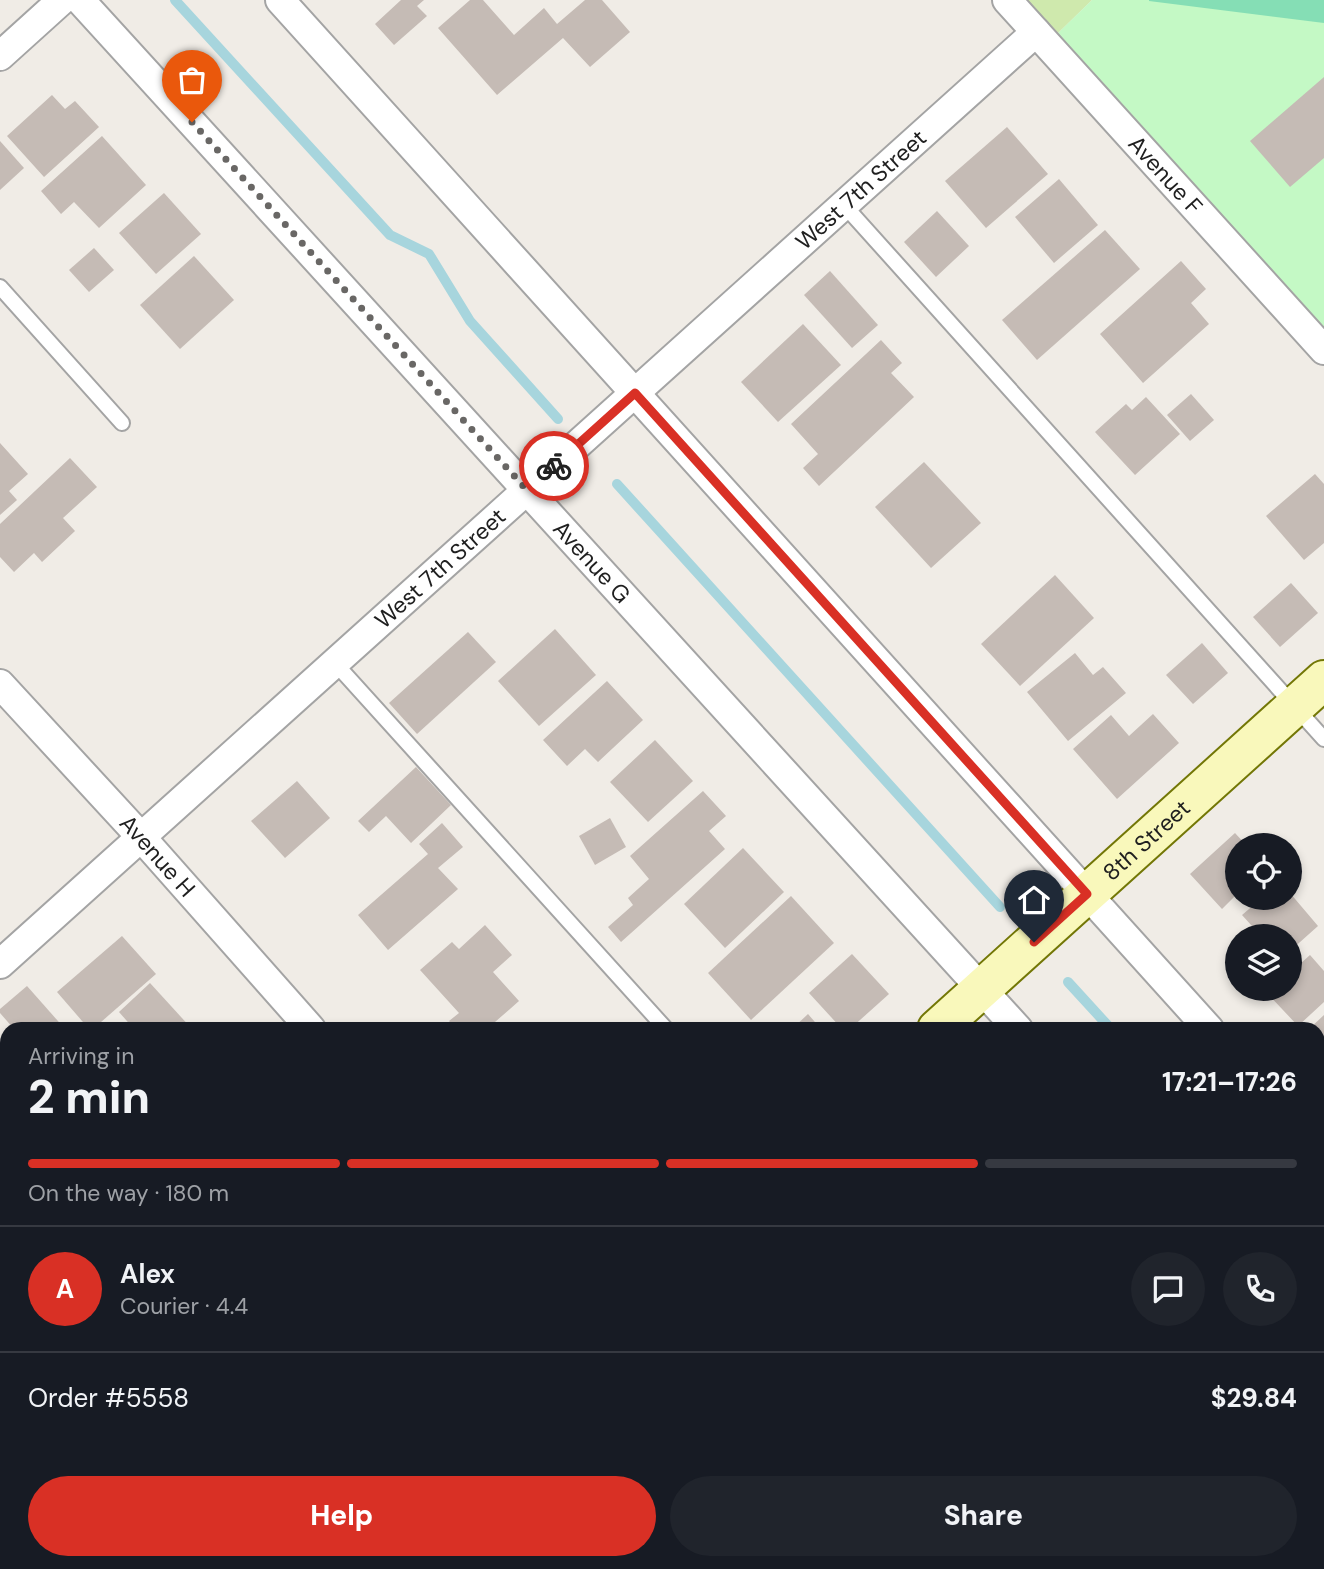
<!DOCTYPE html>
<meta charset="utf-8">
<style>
body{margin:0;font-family:"DM Sans",sans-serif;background:#20242c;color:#f1f3f6;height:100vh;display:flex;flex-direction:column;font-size:26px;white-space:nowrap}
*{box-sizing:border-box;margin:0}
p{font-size:23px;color:#9ea1a6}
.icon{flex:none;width:38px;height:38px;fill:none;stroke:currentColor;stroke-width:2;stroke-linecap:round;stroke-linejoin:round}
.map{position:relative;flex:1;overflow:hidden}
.panel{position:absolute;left:0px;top:1022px;width:1325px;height:548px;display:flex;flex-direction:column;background:#171b24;border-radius:21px 21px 0 0;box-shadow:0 4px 10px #0003}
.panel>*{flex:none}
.buttons{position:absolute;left:1225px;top:833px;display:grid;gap:14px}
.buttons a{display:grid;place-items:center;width:77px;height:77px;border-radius:50%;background:#171b24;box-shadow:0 4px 10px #0003;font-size:35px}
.pin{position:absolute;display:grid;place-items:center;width:60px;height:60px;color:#fff;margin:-72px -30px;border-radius:50% 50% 50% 0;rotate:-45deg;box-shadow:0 0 7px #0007}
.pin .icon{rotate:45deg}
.courier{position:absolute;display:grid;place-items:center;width:70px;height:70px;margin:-35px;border:5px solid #d93025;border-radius:50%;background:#fff;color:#222;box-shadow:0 2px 9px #0007}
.summary em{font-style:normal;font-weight:800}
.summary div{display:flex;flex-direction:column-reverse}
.summary{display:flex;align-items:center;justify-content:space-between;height:119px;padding:0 28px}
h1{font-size:46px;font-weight:800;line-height:52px}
.bar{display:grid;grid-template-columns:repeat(4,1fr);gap:10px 7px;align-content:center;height:84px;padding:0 28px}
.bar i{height:9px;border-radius:5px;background:#363941}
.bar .selected{background:#d93025}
.bar p{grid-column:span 4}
.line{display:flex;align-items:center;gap:18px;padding:0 28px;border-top:2px solid #363941}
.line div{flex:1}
.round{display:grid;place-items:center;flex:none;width:74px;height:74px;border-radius:37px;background:#20242c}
.primary-button{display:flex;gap:14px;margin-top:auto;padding:14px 28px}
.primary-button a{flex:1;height:80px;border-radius:42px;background:#d93025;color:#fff;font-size:28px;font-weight:800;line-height:80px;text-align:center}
.primary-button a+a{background:#20242c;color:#f1f3f6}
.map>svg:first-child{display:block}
</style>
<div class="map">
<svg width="1324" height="1569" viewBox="0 0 1324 1569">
<rect width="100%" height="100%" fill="#f0ece6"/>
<polygon fill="#cfe9ad" points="1024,0 1092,0 1056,35"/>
<polygon fill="#c4f9c5" points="1092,0 1324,0 1324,333 1056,35"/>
<polygon fill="#85deb5" points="1149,0 1324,0 1324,23 1149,1"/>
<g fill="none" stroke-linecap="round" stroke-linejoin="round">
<g stroke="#a7d5dd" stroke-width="10">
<polyline points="175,0 390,235 429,254 470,321 558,419"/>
<polyline points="617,484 1000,907"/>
<polyline points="1068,982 1111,1029"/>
<polyline points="1318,1258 1324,1265"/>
</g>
</g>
<g fill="#c5bbb5">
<polygon points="401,0 424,0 417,6 427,16 394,45 375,24"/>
<polygon points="470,0 483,0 514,35 544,8 557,24 585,0 602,0 630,32 590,67 563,38 497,95 438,28"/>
<polygon points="1324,77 1324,158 1290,187 1250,141"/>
<polygon points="52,95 65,109 75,101 99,127 44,177 7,136"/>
<polygon points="1007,127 1048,174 986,228 945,181"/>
<polygon points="102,136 146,185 99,228 74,202 61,214 41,191"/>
<polygon points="0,141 24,168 0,190"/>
<polygon points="1059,179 1098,225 1054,263 1015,217"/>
<polygon points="164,193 201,234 156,274 119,233"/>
<polygon points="937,211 969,246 936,277 904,242"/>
<polygon points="1105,230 1140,269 1037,360 1002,320"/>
<polygon points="94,248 114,270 89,292 69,270"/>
<polygon points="194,256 234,300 180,349 140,305"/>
<polygon points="1181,261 1206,289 1191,303 1209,324 1143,383 1100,334"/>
<polygon points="830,271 878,325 852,348 804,295"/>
<polygon points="803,324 841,365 778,422 741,382"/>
<polygon points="881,340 902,363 891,373 914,397 819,486 803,468 818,454 791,424"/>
<polygon points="1191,394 1214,420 1190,441 1167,415"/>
<polygon points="1146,397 1180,434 1135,475 1095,432 1126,404 1132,410"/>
<polygon points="0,443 28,474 9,491 17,500 0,515"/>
<polygon points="70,458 97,487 63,518 75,531 42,562 34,553 14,572 0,557 0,524"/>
<polygon points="924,462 981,523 931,568 875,507"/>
<polygon points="1315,474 1324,484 1324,543 1304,560 1266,516"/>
<polygon points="1055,575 1094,618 1020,686 981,644"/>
<polygon points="1291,583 1318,613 1280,647 1253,617"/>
<polygon points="555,629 596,675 539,726 498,681"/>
<polygon points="468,632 496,662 417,734 389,703"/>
<polygon points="1202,643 1228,673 1193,704 1166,675"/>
<polygon points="1075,653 1093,675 1103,667 1126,693 1068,741 1027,692"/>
<polygon points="607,681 643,720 598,762 585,749 567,766 543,740"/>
<polygon points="1153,714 1179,743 1117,799 1073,749 1111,715 1129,736"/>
<polygon points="655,740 693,781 648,822 610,782"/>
<polygon points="416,767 451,805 411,843 386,816 369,832 358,821"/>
<polygon points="297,781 330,818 285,858 251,821"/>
<polygon points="703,791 726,816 709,831 725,849 621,942 608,927 633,905 628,898 649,879 630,856"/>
<polygon points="610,818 626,847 595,865 579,836"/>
<polygon points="442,823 463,847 438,868 458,889 388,950 358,915 428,854 419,844"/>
<polygon points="1235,833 1246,845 1237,845 1237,894 1222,909 1190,874"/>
<polygon points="743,848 784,892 725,948 684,904"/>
<polygon points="1290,893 1318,926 1290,951 1290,936 1261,936 1242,915 1262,898 1290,898"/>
<polygon points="791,896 834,943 751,1020 708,973"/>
<polygon points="485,925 512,955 493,972 519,1001 487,1029 456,1029 449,1021 459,1013 420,970 452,942 459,949"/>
<polygon points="122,936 156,974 93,1029 89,1029 57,992"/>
<polygon points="852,954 889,994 850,1029 842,1029 809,993"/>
<polygon points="1310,955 1324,971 1324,1002 1298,1026 1267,993 1272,989 1290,989 1290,973"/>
<polygon points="150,983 192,1029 134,1029 119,1012"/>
<polygon points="27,986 65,1029 14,1029 0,1013 0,1009"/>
<polygon points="808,1014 821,1029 792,1029"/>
<polygon points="1324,1015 1324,1064 1321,1067 1318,1063 1318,1029 1309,1029"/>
<polygon points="0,1142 7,1150 7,1177 0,1183"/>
<polygon points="0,1254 7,1262 7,1311 0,1317"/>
<polygon points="157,1563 238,1563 231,1569 163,1569"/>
<polygon points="532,1563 623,1563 616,1569 538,1569"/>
<polygon points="667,1563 684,1563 689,1569 660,1569"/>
<polygon points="1213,1563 1262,1563 1264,1565 1260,1569 1206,1569"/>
</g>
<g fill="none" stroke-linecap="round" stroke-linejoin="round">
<defs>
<g id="lane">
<polyline points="844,205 1324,739"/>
<polyline points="0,287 122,423"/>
<polyline points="335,663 666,1029"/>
<polyline points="0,1072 7,1079"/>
<polyline points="440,1563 446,1569"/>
<polyline points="1147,1563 1153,1569"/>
</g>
<g id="street">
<path id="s1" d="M80,0L1018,1029"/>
<polyline points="280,0 1209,1029"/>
<path id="s2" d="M1007,0L1324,350"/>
<polyline points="0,56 62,0"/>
<path id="s3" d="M0,684L141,837L311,1029"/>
<path id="s4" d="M0,964L1036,32"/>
<polyline points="1318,1150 1324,1156"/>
<polyline points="1318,1357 1324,1364"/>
<polyline points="788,1563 794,1569"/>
</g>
<g id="secondary">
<path id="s5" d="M937,1029L1324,680"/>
<polyline points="0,1477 7,1484"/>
<polyline points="78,1563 83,1569"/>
<polyline points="342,1569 349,1563"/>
</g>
</defs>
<use href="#lane" stroke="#a4a4a4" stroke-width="18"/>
<use href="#street" stroke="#a4a4a4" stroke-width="32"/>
<use href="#secondary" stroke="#737706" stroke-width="42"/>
<use href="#lane" stroke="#fff" stroke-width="14"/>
<use href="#street" stroke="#fff" stroke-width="28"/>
<use href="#secondary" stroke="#f9f8bb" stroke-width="38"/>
</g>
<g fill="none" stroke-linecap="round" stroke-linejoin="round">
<polyline stroke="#696765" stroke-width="7" stroke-dasharray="0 12.6" points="192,122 527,490 554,466"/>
<polyline stroke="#d93025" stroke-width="9" points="554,466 635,393 1087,894 1034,942"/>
</g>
<g text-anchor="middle" stroke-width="7" stroke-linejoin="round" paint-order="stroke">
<g font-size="23" fill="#202020" stroke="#fff">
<text dy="8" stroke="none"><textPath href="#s2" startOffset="236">Avenue F</textPath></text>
<text dy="8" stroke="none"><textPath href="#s4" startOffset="1158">West 7th Street</textPath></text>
<text dy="8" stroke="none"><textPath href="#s1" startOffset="760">Avenue G</textPath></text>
<text dy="8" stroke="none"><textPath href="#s4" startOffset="592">West 7th Street</textPath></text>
<text dy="8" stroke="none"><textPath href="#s5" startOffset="282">8th Street</textPath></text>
<text dy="8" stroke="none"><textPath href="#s3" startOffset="233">Avenue H</textPath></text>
</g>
</g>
</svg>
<div class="buttons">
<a><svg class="icon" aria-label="locate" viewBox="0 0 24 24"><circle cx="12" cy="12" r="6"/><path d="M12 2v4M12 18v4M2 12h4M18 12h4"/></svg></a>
<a><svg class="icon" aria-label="layers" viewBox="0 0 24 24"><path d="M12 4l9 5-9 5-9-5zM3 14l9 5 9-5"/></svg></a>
</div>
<div class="pin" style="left:192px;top:122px;background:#ea580c"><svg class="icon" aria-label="bag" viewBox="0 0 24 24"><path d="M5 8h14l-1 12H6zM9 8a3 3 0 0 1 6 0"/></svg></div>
<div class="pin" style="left:1034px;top:942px;background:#1f2937"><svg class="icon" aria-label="home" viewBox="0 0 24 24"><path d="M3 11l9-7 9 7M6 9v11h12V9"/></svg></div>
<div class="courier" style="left:554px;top:466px"><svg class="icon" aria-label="bike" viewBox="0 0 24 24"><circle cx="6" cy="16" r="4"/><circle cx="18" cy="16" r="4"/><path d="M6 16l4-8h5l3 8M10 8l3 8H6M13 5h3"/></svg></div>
<section class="panel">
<div class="summary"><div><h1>2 min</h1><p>Arriving in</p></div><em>17:21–17:26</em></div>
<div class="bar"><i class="selected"></i><i class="selected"></i><i class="selected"></i><i></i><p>On the way · 180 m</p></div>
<div class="line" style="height:126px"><b class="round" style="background:#d93025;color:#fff">A</b><div><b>Alex</b><p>Courier · 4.4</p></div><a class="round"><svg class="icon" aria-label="chat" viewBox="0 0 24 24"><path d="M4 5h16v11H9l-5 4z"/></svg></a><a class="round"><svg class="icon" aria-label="phone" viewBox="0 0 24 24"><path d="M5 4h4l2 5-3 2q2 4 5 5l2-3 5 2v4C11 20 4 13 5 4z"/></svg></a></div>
<div class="line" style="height:91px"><div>Order #5558</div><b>$29.84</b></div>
<div class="primary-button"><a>Help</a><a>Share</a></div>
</section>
</div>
